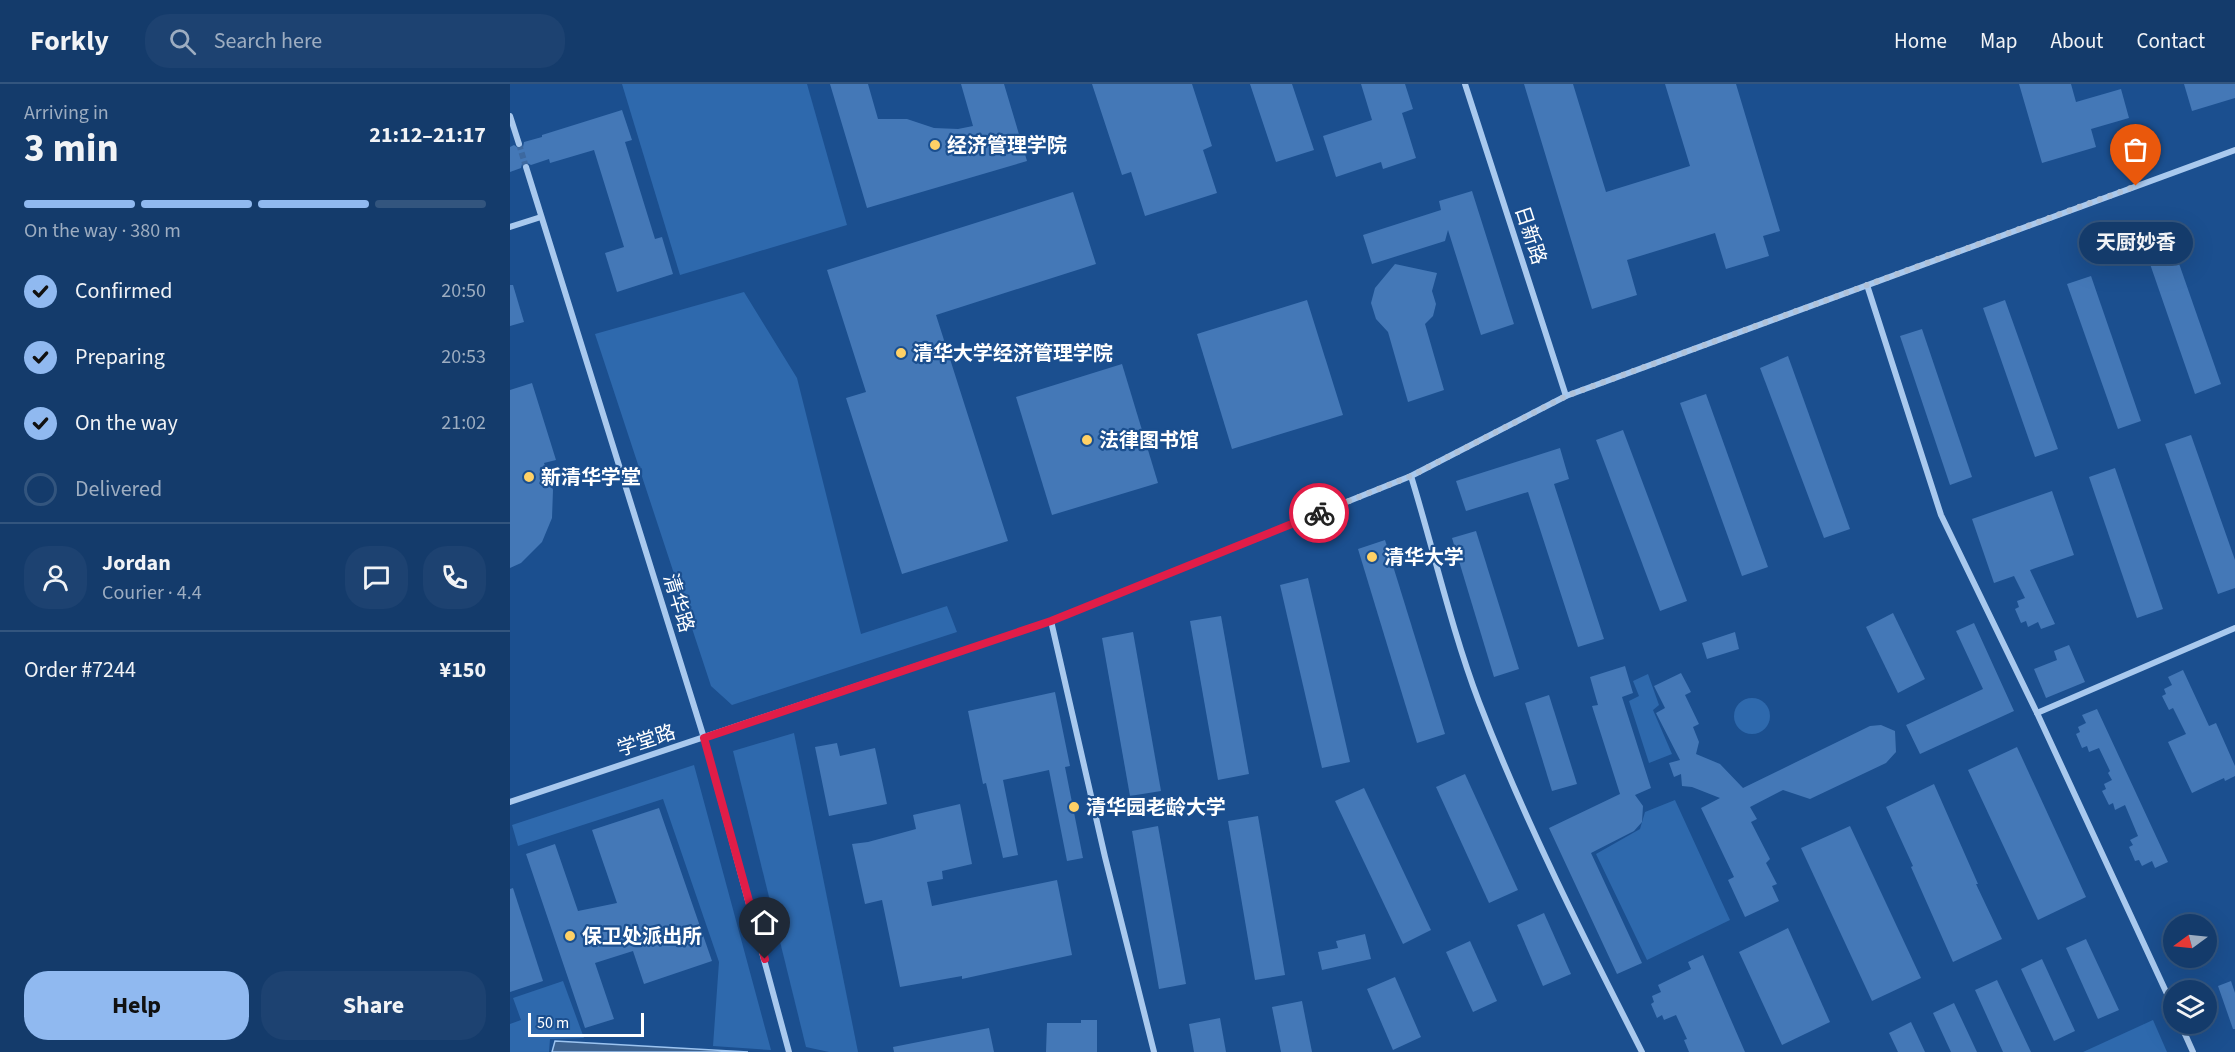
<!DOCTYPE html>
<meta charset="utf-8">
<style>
body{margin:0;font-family:"Source Sans 3","Noto Sans SC",sans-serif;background:#1d4271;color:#f1f3f6;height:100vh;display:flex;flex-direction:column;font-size:22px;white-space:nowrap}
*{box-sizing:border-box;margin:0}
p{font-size:20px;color:#9dadc1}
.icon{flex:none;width:33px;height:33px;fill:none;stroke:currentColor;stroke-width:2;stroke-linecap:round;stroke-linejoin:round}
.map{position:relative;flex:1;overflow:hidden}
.details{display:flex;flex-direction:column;background:#143b6b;width:510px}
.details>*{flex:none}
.needle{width:39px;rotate:255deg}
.fabs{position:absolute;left:1653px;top:830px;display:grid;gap:12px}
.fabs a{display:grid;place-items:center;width:54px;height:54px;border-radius:50%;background:#143b6b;box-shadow:0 6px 24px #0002,0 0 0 2px #33557e;font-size:30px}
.scale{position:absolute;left:18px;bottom:15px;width:116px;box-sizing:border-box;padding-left:6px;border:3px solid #fff;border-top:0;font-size:16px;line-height:21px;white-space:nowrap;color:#fff;-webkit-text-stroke:4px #1b4f8f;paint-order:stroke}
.pin{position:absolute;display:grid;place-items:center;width:51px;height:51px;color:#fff;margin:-62px -26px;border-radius:50% 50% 50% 0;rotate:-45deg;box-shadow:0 0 6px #0007}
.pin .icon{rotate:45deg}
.courier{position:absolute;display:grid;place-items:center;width:60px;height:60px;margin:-30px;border:4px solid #e11d48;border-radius:50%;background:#fff;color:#222;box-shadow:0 2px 8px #0007}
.bubble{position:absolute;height:42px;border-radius:21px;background:#143b6b;box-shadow:0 6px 24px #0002,0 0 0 2px #33557e;font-size:20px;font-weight:700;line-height:42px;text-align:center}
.overview em{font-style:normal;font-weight:700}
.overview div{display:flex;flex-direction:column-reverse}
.overview{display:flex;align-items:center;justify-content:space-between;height:102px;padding:0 24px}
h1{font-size:39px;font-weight:700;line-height:45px}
.bar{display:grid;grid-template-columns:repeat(4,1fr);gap:9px 6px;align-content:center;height:72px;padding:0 24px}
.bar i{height:8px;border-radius:4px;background:#33557e}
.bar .active{background:#90b9f0}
.bar p{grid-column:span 4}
.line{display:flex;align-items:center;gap:15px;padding:0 24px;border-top:2px solid #33557e}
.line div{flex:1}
.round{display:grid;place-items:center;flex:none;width:63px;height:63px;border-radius:24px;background:#1d4271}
ol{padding:0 24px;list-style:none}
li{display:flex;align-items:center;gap:18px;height:66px}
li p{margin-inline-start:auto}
li .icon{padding:6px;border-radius:50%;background:#90b9f0;color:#111;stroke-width:4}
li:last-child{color:#9dadc1}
li i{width:33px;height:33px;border:3px solid #33557e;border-radius:50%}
.button{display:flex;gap:12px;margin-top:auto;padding:12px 24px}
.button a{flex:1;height:69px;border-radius:24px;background:#90b9f0;color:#111;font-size:24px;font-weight:700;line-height:69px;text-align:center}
.button a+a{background:#1d4271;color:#f1f3f6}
header{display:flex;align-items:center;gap:36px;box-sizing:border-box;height:84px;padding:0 30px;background:#143b6b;border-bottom:2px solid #33557e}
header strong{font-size:28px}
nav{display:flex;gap:33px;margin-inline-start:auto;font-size:21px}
.search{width:420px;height:54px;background:#1d4271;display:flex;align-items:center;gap:15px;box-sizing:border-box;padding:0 21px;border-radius:24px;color:#9dadc1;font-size:22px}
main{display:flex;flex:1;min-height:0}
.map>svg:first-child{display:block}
</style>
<header>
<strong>Forkly</strong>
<div class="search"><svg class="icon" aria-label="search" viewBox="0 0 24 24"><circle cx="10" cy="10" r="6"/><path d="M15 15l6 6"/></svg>Search here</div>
<nav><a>Home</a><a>Map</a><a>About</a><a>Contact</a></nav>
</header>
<main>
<section class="details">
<div class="overview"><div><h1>3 min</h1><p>Arriving in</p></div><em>21:12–21:17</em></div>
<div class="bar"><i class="active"></i><i class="active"></i><i class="active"></i><i></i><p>On the way · 380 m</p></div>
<ol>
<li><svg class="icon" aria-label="check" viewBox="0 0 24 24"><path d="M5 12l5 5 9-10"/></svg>Confirmed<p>20:50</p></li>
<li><svg class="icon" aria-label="check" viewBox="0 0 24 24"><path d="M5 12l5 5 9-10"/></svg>Preparing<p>20:53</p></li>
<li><svg class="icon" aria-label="check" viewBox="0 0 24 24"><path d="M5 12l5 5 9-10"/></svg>On the way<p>21:02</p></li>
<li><i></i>Delivered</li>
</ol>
<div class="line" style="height:108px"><a class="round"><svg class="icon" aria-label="person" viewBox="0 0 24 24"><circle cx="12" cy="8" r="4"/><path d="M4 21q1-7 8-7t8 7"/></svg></a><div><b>Jordan</b><p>Courier · 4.4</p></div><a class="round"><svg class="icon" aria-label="chat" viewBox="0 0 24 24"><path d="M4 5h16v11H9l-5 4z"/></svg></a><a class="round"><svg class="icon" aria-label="phone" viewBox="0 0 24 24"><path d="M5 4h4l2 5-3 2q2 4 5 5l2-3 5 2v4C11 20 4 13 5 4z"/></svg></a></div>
<div class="line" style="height:78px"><div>Order #7244</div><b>¥150</b></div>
<div class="button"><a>Help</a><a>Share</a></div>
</section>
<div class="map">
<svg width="1725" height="968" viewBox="0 0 1725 968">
<rect width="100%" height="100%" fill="#1b4f8f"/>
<g fill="#2e69ad">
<polygon points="112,0 297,0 337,141 170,191"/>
<polygon points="234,208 287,294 351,550 437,522 447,548 222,621 201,602 85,250"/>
<polygon points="1138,590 1149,621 1143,626 1162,670 1139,679 1119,617 1129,612 1123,597"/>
<circle cx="1242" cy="632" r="18"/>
<polygon points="284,649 348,968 319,968 296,963 223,667"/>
<polygon points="184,681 261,966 203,962 209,878 153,715 8,762 2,741"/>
<polygon points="1165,716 1220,836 1137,876 1086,770 1130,745 1135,728"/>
<polygon points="53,897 74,954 40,955 39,968 0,968 0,940 11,936 3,914"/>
<polygon points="1643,936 1657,968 1573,968"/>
</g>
<polygon fill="#3c6290" stroke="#9cc4f0" stroke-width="1.5" points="45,957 238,968 42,968"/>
<g fill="#4478b7">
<polygon points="320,0 358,0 368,35 397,35 424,44 448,45 463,42 451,0 494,0 517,77 357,124"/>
<polygon points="582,0 682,0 702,62 693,66 707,109 635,132 621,88 612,91"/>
<polygon points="740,0 782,0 804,66 766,78"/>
<polygon points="851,0 895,0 903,25 892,29 906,74 873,85 871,78 826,93 813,52 862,36"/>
<polygon points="1014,0 1063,0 1096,108 1180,82 1155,0 1226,0 1270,147 1253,152 1259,172 1216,185 1205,149 1117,176 1127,211 1082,225"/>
<polygon points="1509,0 1561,0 1566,18 1611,5 1619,34 1581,45 1586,63 1532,79"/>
<polygon points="1674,0 1725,0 1725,14 1682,27"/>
<polygon points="112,26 122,56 115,58 145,155 152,153 163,190 107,208 95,169 114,163 84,66 40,79 39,75 21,81 15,78 12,80 11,84 0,88 0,63 4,61 10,65 13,63 14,58 32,53 32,51"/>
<polygon points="962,107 1004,240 971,251 938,146 935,157 862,180 853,151 931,126 929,117"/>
<polygon points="563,108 586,180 426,231 498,457 392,490 336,314 356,308 317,186"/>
<polygon points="1665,168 1711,300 1685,310 1639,177"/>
<polygon points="885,180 927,189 922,207 926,220 923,232 915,240 934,306 898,318 878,248 866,235 861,219 865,204"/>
<polygon points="1581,192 1631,337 1608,345 1557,200"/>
<polygon points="0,201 3,201 14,238 0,242"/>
<polygon points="797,216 833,331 722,365 687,250"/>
<polygon points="1495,216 1548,365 1525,373 1473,224"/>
<polygon points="1412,245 1462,393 1440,401 1390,252"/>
<polygon points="1278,272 1340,445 1314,454 1250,284"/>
<polygon points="612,280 648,399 542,431 506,313"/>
<polygon points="22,299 46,376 34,379 43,406 42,434 32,458 11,479 0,484 0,306"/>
<polygon points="1196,310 1258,483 1232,492 1170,319"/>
<polygon points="1113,346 1177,517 1150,527 1086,356"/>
<polygon points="1681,351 1725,476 1725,504 1708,510 1655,360"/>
<polygon points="1050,364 1059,395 1044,400 1094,555 1068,563 1018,408 956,427 946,397"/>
<polygon points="1605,384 1653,525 1627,534 1579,393"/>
<polygon points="1542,407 1564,471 1520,486 1545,540 1531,545 1528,538 1518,543 1516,537 1511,539 1505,525 1509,523 1507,517 1515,514 1504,492 1484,499 1462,435"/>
<polygon points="966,447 1009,585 984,593 942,454"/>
<polygon points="875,456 935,650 907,659 848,465"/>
<polygon points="798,494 840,678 812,684 770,501"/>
<polygon points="1383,529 1415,595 1388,609 1356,543"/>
<polygon points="711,532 739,690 708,696 680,537"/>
<polygon points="1464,539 1504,627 1410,670 1396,641 1473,605 1446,547"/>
<polygon points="623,548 651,707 620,712 592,554"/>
<polygon points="1225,548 1229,565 1197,575 1192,559"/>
<polygon points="1559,561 1575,598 1536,614 1524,585 1547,576 1544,567"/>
<polygon points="1115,582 1123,609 1112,613 1141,704 1125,711 1133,722 1132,738 1124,747 1081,769 1132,879 1107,890 1039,744 1110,710 1082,622 1088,621 1080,593"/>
<polygon points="1673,586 1699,642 1706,639 1725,682 1725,692 1715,697 1714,694 1682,709 1658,658 1676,650 1663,624 1659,626 1652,612 1656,610 1654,605 1662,601 1658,593"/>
<polygon points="1171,589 1181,608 1175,611 1189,640 1183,643 1189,658 1186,670 1210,680 1233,704 1360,642 1371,641 1385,647 1386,668 1376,679 1300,715 1273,706 1240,723 1247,735 1241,738 1260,775 1256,779 1267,800 1262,802 1269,817 1235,833 1218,796 1224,793 1191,724 1210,714 1182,703 1172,702 1171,690 1164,693 1159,679 1170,676 1146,629 1155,624 1144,602"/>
<polygon points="545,608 560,682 555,683 573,774 557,777 539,686 493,696 508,771 493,774 476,699 473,700 458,627"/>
<polygon points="1039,611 1067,700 1042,707 1015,619"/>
<polygon points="1587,625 1658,778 1645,784 1642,777 1632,782 1629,776 1625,777 1619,763 1623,761 1620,756 1628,752 1615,721 1605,726 1603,719 1599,721 1592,707 1596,705 1594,700 1602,696 1598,689 1600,687 1589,664 1579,668 1577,662 1572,664 1566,650 1570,648 1568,643 1576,639 1572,631"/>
<polygon points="327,659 330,672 365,664 377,720 319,732 305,663"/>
<polygon points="1507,663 1576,813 1528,836 1458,686"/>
<polygon points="955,690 1008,806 979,819 926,703"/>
<polygon points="1424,700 1468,800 1466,800 1492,855 1443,878 1401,783 1403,782 1376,723"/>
<polygon points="854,704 921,846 893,860 825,717"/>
<polygon points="450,720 462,780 432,787 433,795 417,798 422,822 547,796 562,871 452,895 452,892 390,903 372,816 355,820 342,760 358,758 406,745 403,731"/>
<polygon points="149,724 202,877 134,900 123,867 85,879 104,935 75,944 16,770 45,760 68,827 107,819 82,746"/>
<polygon points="748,732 775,891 745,896 718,737"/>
<polygon points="648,742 676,900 649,905 622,747"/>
<polygon points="1340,742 1411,894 1362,917 1291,764"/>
<polygon points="3,804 33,897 0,908 0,805"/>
<polygon points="1034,829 1061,890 1033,902 1007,841"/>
<polygon points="1278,844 1320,938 1272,961 1229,868"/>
<polygon points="855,850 861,875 812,886 808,868 828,864 826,857"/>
<polygon points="1576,855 1609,926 1588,935 1556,864"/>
<polygon points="960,857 987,917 963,928 936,868"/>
<polygon points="1193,871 1218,929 1235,968 1179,968 1174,956 1177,955 1166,931 1154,936 1152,931 1147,934 1141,920 1144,918 1142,912 1151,908 1148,901 1181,885 1178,878"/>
<polygon points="1532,875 1565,947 1544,957 1511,885"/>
<polygon points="885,893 911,953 883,966 857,905"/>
<polygon points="1487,896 1521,968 1493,968 1465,906"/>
<polygon points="1721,897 1725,909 1725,945 1723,945 1708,902"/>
<polygon points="792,917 802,968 771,968 762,923"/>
<polygon points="1444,919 1467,968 1441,968 1423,929"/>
<polygon points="710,934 716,968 684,968 679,940"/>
<polygon points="571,936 587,936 587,968 536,968 537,939 571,939"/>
<polygon points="1401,938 1415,968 1388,968 1379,949"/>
<polygon points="479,944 484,968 384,968 383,963"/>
</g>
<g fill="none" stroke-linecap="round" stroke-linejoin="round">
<polyline stroke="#3d69a0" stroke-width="6" stroke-dasharray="6 3" stroke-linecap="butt" points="9,60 16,83"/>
<g stroke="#a9c9ee" stroke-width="6">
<polyline points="955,0 1056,312"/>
<polyline points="0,32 9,60"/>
<polyline points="16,83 194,654 279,968"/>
<polyline points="0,143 31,133"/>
<polyline points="1357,201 1431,431 1527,629 1664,925"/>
<path d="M901,392C924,467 941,544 969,618C1015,738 1074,854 1132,968"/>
<polyline points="541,537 595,773 644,968"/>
<polyline points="1527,629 1725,544"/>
<polyline points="0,718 541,537 901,392 1056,312 1725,66"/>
<polyline points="1670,939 1683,968"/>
</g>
</g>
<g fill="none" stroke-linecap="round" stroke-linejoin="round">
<polyline stroke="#afc1d8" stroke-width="6" stroke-dasharray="0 10.8" points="809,429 901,392 1056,312 1626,102"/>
<polyline stroke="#e11d48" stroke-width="8" points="255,875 194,654 541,537 809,429"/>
</g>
<g fill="#ffd166" stroke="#1b4f8f" stroke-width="2">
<circle cx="425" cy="61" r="6"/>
<circle cx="391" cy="269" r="6"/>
<circle cx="577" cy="356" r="6"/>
<circle cx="19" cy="393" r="6"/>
<circle cx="862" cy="473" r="6"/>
<circle cx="564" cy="723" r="6"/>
<circle cx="60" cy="852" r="6"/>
</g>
<g text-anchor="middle" stroke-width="4.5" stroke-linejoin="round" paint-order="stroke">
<g font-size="20" font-weight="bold" fill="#fff" stroke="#1b4f8f" text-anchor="start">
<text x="437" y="68">经济管理学院</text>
<text x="403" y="276">清华大学经济管理学院</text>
<text x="589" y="363">法律图书馆</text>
<text x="31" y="400">新清华学堂</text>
<text x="874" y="480">清华大学</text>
<text x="576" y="730">清华园老龄大学</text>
<text x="72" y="859">保卫处派出所</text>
</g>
<g font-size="20" fill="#fff" stroke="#1b4f8f">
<text transform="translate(1021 151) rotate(72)" y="7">日新路</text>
<text transform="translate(169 519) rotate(73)" y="7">清华路</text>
<text transform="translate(136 656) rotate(-18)" y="7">学堂路</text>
</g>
</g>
</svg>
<div class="fabs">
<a><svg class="needle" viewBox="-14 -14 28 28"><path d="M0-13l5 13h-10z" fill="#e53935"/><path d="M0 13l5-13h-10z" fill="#9dadc1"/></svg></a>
<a><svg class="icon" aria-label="layers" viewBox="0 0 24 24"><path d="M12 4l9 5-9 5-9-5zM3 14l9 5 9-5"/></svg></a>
</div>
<div class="scale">50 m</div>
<div class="pin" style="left:1626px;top:102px;background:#ea580c"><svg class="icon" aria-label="bag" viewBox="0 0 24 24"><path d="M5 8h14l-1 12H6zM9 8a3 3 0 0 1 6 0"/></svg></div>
<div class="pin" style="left:255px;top:875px;background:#1f2937"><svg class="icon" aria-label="home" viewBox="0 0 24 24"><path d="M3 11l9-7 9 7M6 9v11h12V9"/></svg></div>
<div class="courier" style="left:809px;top:429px"><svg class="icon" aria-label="bike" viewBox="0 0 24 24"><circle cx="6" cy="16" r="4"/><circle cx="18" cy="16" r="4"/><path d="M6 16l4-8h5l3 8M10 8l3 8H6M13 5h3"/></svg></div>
<div class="bubble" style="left:1569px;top:138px;width:114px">天厨妙香</div>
</div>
</main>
